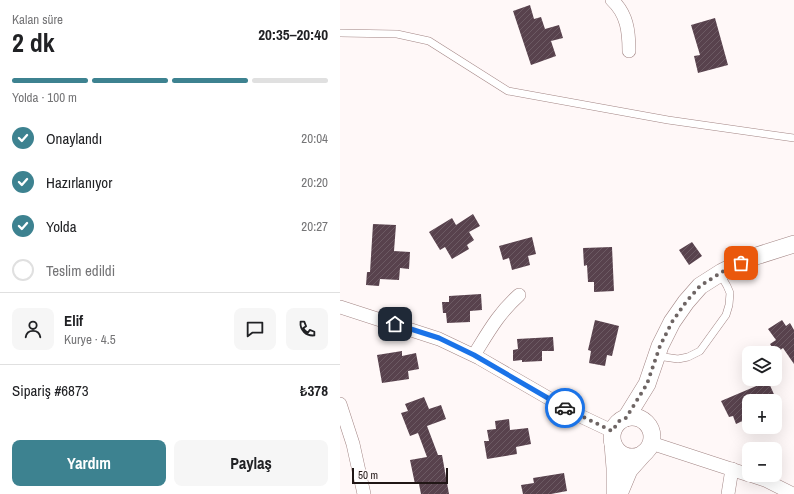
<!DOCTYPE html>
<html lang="tr">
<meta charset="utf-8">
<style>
body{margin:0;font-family:"Archivo Narrow",sans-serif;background:#f6f6f6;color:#202124;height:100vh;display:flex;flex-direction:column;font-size:15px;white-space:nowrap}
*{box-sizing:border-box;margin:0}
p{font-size:13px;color:#757577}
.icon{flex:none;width:22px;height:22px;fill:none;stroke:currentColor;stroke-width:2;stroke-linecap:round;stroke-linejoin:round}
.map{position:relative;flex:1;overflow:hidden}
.details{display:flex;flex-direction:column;background:#fff;width:340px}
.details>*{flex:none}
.tools{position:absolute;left:402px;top:346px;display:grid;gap:8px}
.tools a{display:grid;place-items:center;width:40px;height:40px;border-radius:8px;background:#fff;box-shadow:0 4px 16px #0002;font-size:20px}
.scale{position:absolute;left:12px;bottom:10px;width:96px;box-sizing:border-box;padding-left:4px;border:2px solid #201615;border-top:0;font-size:11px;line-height:14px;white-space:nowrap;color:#201615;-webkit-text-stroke:3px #fff8f8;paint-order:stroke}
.pin{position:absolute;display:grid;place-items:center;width:34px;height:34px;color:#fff;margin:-17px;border-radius:8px;box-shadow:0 2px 6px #0006}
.courier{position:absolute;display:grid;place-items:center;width:40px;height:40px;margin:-20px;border:3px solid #1a73e8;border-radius:50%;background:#fff;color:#222;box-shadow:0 1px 5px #0007}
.overview em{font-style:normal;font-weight:800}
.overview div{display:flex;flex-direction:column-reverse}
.overview{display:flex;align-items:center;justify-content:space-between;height:68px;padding:0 12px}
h1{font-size:26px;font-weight:800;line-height:30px}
.bar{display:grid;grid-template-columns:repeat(4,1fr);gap:6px 4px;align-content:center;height:48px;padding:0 12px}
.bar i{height:5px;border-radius:3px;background:#e0e0e0}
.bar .selected{background:#3d8290}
.bar p{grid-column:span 4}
.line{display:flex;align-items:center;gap:10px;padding:0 12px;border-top:1px solid #e0e0e0}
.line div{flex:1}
.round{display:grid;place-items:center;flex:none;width:42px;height:42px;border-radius:8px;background:#f6f6f6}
ol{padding:0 12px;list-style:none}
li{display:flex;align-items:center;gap:12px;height:44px}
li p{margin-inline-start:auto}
li .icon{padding:4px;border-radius:50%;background:#3d8290;color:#fff;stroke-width:4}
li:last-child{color:#757577}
li i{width:22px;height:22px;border:2px solid #e0e0e0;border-radius:50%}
.cta{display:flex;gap:8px;margin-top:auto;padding:8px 12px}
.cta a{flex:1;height:46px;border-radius:8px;background:#3d8290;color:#fff;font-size:16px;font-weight:800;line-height:46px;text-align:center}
.cta a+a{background:#f6f6f6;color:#202124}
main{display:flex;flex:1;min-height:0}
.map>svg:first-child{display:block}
</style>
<main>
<section class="details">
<div class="overview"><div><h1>2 dk</h1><p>Kalan süre</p></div><em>20:35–20:40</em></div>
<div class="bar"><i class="selected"></i><i class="selected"></i><i class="selected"></i><i></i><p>Yolda · 100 m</p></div>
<ol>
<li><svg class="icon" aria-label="check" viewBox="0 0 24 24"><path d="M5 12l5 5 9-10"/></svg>Onaylandı<p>20:04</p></li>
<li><svg class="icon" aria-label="check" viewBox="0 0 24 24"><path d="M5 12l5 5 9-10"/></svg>Hazırlanıyor<p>20:20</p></li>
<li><svg class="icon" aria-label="check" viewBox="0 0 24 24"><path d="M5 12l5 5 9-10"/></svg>Yolda<p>20:27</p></li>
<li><i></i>Teslim edildi</li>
</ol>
<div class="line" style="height:72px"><a class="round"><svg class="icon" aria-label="person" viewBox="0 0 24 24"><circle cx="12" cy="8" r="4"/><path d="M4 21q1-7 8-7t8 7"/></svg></a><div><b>Elif</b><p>Kurye · 4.5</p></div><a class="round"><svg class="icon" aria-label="chat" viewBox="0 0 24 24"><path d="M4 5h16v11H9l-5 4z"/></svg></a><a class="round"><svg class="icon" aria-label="phone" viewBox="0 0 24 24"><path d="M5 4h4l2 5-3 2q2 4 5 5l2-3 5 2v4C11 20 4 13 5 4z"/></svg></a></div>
<div class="line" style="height:52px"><div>Sipariş #6873</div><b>₺378</b></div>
<div class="cta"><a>Yardım</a><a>Paylaş</a></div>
</section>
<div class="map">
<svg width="454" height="494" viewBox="0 0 454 494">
<defs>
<pattern id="building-hatch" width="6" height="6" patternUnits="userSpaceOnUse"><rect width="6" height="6" fill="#58424d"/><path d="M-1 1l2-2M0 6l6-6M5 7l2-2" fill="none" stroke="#6c5a63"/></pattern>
</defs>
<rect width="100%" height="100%" fill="#fff8f8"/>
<g fill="url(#building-hatch)">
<polygon points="190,5 194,19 201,17 205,29 219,25 223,38 211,41 216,56 191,65 173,11"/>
<polygon points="375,18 388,65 358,73 354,56 360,55 351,25"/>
<polygon points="133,214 140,226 129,232 134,240 127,245 129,249 112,259 105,247 100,250 89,232 112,218 116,225"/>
<polygon points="33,224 56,225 54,251 70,252 69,269 60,268 59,280 40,279 39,286 26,285 27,272 30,272"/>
<polygon points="192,237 196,254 188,256 190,265 172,270 169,258 163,260 159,246"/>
<polygon points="352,242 362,256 349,265 339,250"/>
<polygon points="272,247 274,291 254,292 254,282 248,282 247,265 244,266 243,248"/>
<polygon points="141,294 142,310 130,311 130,322 107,323 106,313 103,313 102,302 109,302 109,296"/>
<polygon points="255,320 279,326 272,356 267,355 265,366 249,363 251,351 248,350"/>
<polygon points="442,320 446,326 450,323 454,330 454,364 443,348 436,353 430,344 436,340 428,329"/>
<polygon points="213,337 214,351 202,351 202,361 182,362 182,360 173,361 173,350 178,349 177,339"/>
<polygon points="62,351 62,356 76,353 79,369 68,371 69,379 42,383 37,355"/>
<polygon points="428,381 437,401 409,401 409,418 396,424 393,416 389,417 381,401"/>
<polygon points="84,397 89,409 101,405 106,419 87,426 98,455 102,455 109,494 81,494 79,484 75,484 70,460 87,457 78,433 70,436 61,413 68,411 65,404"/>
<polygon points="169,419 170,430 188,428 191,444 176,447 177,454 147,459 144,441 149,441 147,430 156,429 155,421"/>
<polygon points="224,473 227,491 211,494 183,494 181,485 194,483 193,478"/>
</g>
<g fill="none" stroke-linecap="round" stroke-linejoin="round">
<defs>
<g id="service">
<polyline points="0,33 57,34 89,41 168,91 328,120 454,138"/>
<polyline points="317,356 338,359 348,357 360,351 386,315 389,305 390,293 387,286 380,274"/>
</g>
<g id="minor">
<path d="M272,0C287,14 289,31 289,51"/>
<polyline points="0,307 99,339 139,358 236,414 272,431"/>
<path d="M134,355C149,331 158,314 179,295"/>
<polyline points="0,404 13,444 24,494"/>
<polyline points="311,443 409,475"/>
<polyline points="410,475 425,480 453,494"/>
<polyline points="388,494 392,469"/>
</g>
<g id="tertiary">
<circle cx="292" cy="437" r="20"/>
<polyline points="286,418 307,384 320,346 332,322 346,302 360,286 382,272 410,258 454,244"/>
<polyline points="273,444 275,468 275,494"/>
<polyline points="279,494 289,470 305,452"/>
</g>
</defs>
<use href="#service" stroke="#a28584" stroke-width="8"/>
<use href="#minor" stroke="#a28584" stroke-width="14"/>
<use href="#tertiary" stroke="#a28584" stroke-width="18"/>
<use href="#service" stroke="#fff" stroke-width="7"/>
<use href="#minor" stroke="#fff" stroke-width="13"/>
<use href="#tertiary" stroke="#fff" stroke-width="17"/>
</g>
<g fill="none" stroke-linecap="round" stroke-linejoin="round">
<polyline stroke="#6e6564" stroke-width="4" stroke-dasharray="0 7.2" points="225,408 272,431 280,420 286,418 307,384 320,346 332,322 346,302 360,286 382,272 401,263"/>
<polyline stroke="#1a73e8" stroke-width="5" points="55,324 99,338 134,355 225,408"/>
</g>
</svg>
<div class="tools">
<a><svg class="icon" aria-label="layers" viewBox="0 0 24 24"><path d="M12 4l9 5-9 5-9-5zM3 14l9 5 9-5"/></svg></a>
<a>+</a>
<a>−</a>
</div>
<div class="scale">50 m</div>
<div class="pin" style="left:401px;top:263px;background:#ea580c"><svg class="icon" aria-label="bag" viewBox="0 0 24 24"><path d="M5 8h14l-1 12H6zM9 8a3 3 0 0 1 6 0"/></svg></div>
<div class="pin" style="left:55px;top:324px;background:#1f2937"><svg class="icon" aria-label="home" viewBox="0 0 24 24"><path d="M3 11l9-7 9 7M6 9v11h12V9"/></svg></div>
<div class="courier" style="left:225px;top:408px"><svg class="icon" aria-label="car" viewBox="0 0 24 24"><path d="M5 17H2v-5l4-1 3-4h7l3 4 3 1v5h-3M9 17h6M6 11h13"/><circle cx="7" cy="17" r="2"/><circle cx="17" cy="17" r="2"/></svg></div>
</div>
</main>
